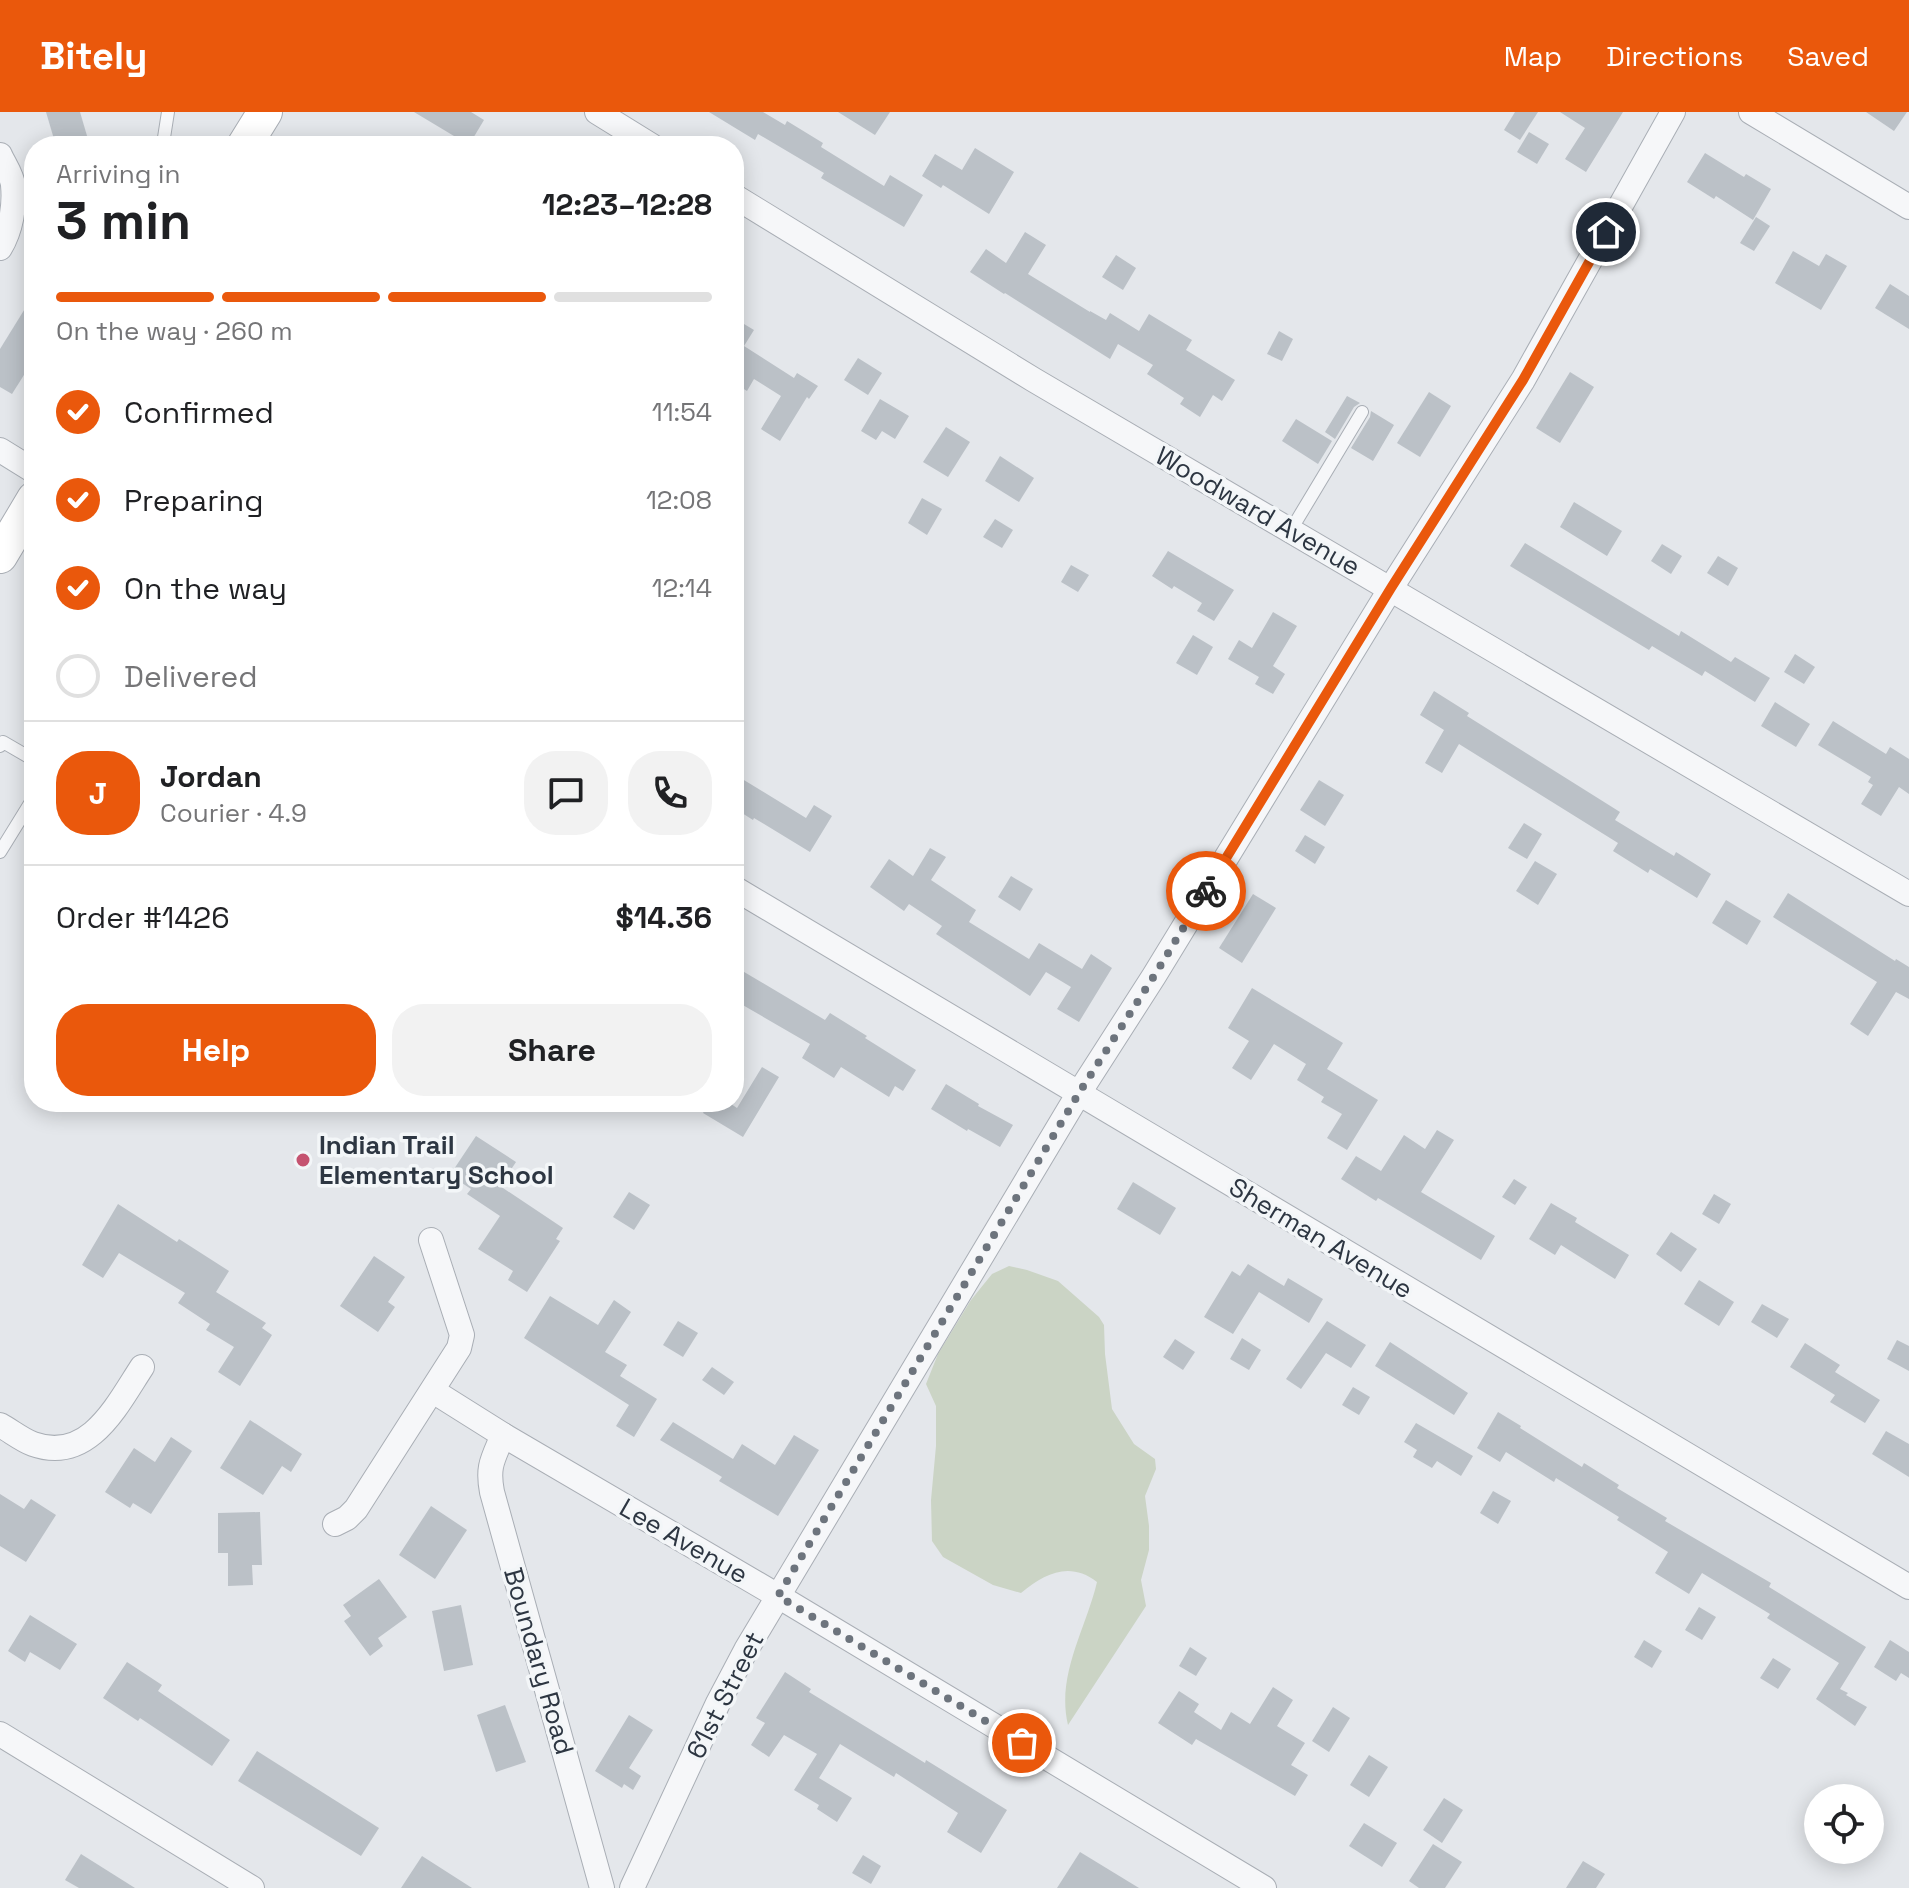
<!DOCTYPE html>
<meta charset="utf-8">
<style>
body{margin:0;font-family:"Space Grotesk",sans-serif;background:#f2f2f2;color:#202124;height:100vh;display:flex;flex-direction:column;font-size:30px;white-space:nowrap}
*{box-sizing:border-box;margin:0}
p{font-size:26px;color:#757577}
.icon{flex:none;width:44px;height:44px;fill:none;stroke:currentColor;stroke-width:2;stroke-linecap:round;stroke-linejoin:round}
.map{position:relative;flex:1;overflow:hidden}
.panel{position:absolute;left:24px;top:24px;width:720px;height:976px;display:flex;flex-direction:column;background:#fff;border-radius:32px;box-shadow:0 4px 20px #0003}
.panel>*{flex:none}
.buttons{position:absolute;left:1804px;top:1672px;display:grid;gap:16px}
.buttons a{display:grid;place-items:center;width:80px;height:80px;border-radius:50%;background:#fff;box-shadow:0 4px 20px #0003;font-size:40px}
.pin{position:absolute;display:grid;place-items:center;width:68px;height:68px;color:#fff;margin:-34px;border:4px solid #fff;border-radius:50%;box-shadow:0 2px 8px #0007}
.courier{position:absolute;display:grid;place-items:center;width:80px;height:80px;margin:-40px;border:6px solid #ea580c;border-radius:50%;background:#fff;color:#222;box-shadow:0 2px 10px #0007}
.summary em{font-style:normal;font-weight:800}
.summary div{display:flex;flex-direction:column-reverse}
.summary{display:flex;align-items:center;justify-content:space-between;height:136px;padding:0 32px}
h1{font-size:52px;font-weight:800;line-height:60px}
.bar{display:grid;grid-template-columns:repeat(4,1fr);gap:12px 8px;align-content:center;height:96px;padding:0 32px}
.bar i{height:10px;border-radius:6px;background:#e0e0e0}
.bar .selected{background:#ea580c}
.bar p{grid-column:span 4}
.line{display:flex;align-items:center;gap:20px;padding:0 32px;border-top:2px solid #e0e0e0}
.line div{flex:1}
.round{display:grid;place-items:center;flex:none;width:84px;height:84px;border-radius:32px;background:#f2f2f2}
ol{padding:0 32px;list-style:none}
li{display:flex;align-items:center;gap:24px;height:88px}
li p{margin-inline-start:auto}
li .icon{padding:8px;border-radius:50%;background:#ea580c;color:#fff;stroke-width:4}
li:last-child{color:#757577}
li i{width:44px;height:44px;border:4px solid #e0e0e0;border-radius:50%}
.button{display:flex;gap:16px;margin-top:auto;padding:16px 32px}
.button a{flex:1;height:92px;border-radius:32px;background:#ea580c;color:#fff;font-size:32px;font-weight:800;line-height:92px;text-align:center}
.button a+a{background:#f2f2f2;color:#202124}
header{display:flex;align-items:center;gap:48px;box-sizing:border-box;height:112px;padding:0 40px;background:#ea580c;color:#fff}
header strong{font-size:38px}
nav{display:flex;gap:44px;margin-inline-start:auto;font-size:28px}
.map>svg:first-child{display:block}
</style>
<header>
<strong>Bitely</strong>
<nav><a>Map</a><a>Directions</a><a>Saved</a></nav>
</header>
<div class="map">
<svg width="1909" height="1776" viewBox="0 0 1909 1776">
<rect width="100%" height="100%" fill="#e4e7eb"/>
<path fill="#cbd4c5" d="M1009,1154L1027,1158L1058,1169L1099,1205L1104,1213L1105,1242L1112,1297L1134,1332L1155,1347L1156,1357L1145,1384L1149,1414V1438L1141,1468L1146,1494L1068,1613C1056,1563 1086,1517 1097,1470C1070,1449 1045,1461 1021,1481L993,1473L943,1445L932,1429L931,1388L936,1334V1294L926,1272L938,1242L971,1188L992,1162Z"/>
<g fill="#bbc1c7">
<polygon points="46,0 80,0 90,34 56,34"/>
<polygon points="414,0 471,0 484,8 469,33"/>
<polygon points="709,0 763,0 785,13 787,9 823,31 821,35 884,74 890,63 923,83 904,115 821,66 824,61 758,22 755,28"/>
<polygon points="838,0 890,0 875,23"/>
<polygon points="1515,0 1538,0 1520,28 1504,18"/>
<polygon points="1560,0 1623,0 1586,60 1565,47 1585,16"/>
<polygon points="1866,0 1907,0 1894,19"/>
<polygon points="1529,20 1549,32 1537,52 1517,40"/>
<polygon points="975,36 1014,60 989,102 943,73 941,76 922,64 935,42 962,58"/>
<polygon points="1705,41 1744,65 1746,62 1771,77 1753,108 1716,84 1714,87 1687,70"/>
<polygon points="1756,105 1770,114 1754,139 1740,131"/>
<polygon points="1025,120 1046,133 1028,162 1090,200 1090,199 1106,208 1110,201 1139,219 1149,202 1192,228 1186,238 1235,268 1222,289 1213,283 1200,305 1180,292 1184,286 1147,262 1153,253 1118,232 1110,247 1005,181 1004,182 970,160 986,137 1006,151"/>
<polygon points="1793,139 1819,154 1826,142 1847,154 1821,198 1775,171"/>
<polygon points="1116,143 1136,156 1123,178 1102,165"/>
<polygon points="1890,172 1909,184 1909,217 1875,196"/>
<polygon points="34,182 34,247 12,282 0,275 0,237"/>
<polygon points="734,206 754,218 744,234 794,266 797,261 818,274 809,287 807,285 780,329 761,317 781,284 754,267 747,279 734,271"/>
<polygon points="1279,219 1293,227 1282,249 1267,242"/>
<polygon points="858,246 882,261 868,283 844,268"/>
<polygon points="1570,260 1594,275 1560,331 1536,316"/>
<polygon points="1429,280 1451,294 1420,345 1397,331"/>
<polygon points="1347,284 1360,291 1354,295 1335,327 1325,320"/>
<polygon points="880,287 909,304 895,327 882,319 876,328 861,319"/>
<polygon points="1371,299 1394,313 1373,349 1351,336 1370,305"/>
<polygon points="1296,307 1332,329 1318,352 1282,329"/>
<polygon points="946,315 970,330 948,365 923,350"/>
<polygon points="1000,344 1034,366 1019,390 985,369"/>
<polygon points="922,386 942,397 927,423 908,411"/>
<polygon points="1574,390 1622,419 1607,444 1560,415"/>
<polygon points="995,407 1013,418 1002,436 983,425"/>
<polygon points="1525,431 1679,524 1681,519 1731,550 1735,545 1770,566 1755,590 1705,559 1702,564 1652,534 1649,538 1510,454"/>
<polygon points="1662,432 1682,444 1671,462 1651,449"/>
<polygon points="1168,439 1234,478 1214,509 1197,499 1202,491 1174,474 1172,477 1152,464"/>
<polygon points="1718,444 1738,456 1728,474 1707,461"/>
<polygon points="1071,453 1089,463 1078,480 1061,470"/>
<polygon points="1273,500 1297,514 1273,554 1285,562 1273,582 1255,572 1259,565 1228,547 1239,528 1252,536"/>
<polygon points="1193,523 1213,535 1197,563 1176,551"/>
<polygon points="1795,542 1815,555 1804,572 1784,560"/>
<polygon points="1434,579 1469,601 1467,604 1620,700 1615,708 1674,744 1676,740 1711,762 1697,786 1650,757 1648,761 1613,739 1618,731 1459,632 1442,661 1425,651 1444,618 1420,603"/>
<polygon points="1775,590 1810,612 1796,635 1761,614"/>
<polygon points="1833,609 1886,642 1890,635 1909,647 1909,682 1899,675 1881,704 1861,692 1873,673 1868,670 1871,665 1818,633"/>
<polygon points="734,662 806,706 814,693 832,704 810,740 754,706 753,708 734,696"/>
<polygon points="1319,668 1344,683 1325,714 1300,698"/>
<polygon points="1524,711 1542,722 1527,747 1508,736"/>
<polygon points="1305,723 1325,735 1315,752 1295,739"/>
<polygon points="930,736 946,745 931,768 976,798 969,810 1029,847 1039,831 1082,857 1091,842 1112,856 1079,910 1057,897 1071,875 1046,860 1030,884 936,822 942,814 909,792 904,799 870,775 889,747 913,764"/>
<polygon points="1535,749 1557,762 1538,793 1516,779"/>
<polygon points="1011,764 1033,777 1020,799 998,785"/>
<polygon points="1788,781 1895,849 1896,847 1909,855 1909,887 1896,880 1868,924 1850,912 1877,870 1773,805"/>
<polygon points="1253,782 1276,796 1242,851 1219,836"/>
<polygon points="1726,788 1761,809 1747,833 1712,811"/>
<polygon points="734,854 825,908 830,901 867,924 865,926 916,958 903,979 895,974 889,985 841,955 834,966 802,946 810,932 734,888"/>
<polygon points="1252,876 1343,931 1327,957 1378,988 1347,1038 1327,1026 1342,1002 1321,990 1324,985 1297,968 1306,952 1274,932 1251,968 1232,956 1249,929 1228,916"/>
<polygon points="762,955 779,965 743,1025 703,1001 709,990 728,990 737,996"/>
<polygon points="946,972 979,992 978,994 1013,1013 1000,1035 968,1017 967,1019 931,997"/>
<polygon points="1437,1018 1454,1028 1421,1080 1495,1124 1481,1148 1378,1086 1376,1089 1341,1067 1356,1044 1381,1059 1404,1023 1425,1037"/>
<polygon points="476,1024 516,1050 500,1074 563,1116 556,1127 560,1129 527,1180 508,1168 513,1159 478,1137 500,1104 467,1082 471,1077 450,1063"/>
<polygon points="1514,1067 1527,1075 1515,1093 1502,1085"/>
<polygon points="1133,1070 1176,1096 1160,1123 1117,1097"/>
<polygon points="629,1080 650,1093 634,1118 613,1105"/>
<polygon points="1714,1082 1731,1092 1719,1112 1702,1102"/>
<polygon points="1551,1091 1577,1106 1575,1110 1629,1143 1615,1167 1561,1133 1555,1143 1529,1127"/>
<polygon points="118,1092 177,1130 179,1127 229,1159 216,1180 266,1211 262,1216 272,1223 240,1274 218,1260 234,1235 206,1218 210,1212 178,1191 185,1181 119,1141 103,1166 82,1153"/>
<polygon points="1671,1120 1697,1137 1681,1160 1656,1142"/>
<polygon points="374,1144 405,1165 388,1190 395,1195 378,1220 340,1194"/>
<polygon points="1248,1152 1284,1174 1288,1166 1323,1187 1309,1211 1259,1180 1233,1222 1204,1205 1232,1159 1240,1164"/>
<polygon points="1699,1168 1734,1190 1719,1214 1684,1192"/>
<polygon points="550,1184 598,1213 614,1188 631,1200 605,1240 627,1253 620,1264 657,1287 634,1325 616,1314 629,1293 524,1226"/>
<polygon points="1762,1192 1789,1207 1777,1226 1751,1210"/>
<polygon points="678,1209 698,1221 683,1245 663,1233"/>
<polygon points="1327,1209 1366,1233 1351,1256 1326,1241 1301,1277 1286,1267"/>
<polygon points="1242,1226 1261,1238 1249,1258 1230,1247"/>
<polygon points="1175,1227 1195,1240 1183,1258 1163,1245"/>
<polygon points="1897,1228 1909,1234 1909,1259 1887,1247"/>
<polygon points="1390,1230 1468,1281 1454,1303 1375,1254"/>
<polygon points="1805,1231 1840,1253 1835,1260 1880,1288 1865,1311 1830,1290 1835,1283 1790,1255"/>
<polygon points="712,1255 734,1270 724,1283 702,1268"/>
<polygon points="1353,1275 1370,1285 1359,1303 1342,1293"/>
<polygon points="1498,1300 1521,1314 1520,1316 1582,1355 1584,1351 1619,1373 1617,1376 1667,1406 1665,1409 1771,1471 1769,1475 1866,1535 1840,1577 1848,1581 1846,1583 1867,1595 1855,1614 1816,1587 1839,1551 1767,1506 1770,1502 1702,1461 1689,1482 1655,1461 1668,1440 1617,1408 1619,1405 1556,1366 1554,1370 1506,1340 1500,1350 1477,1336"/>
<polygon points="250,1308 302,1342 291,1360 282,1354 263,1383 220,1356"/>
<polygon points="673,1310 733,1347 742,1332 775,1353 794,1323 819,1338 778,1404 719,1369 722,1365 660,1328"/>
<polygon points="1416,1311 1473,1344 1461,1364 1437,1349 1432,1356 1413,1345 1417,1338 1404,1330"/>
<polygon points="1886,1319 1909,1332 1909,1365 1872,1342"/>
<polygon points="171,1325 192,1339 151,1402 133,1391 130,1396 105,1380 134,1336 155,1350"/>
<polygon points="1493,1379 1511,1389 1498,1412 1480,1401"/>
<polygon points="0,1382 24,1397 31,1387 56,1403 26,1450 0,1434"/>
<polygon points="431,1394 467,1418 435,1467 399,1443"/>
<polygon points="260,1400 262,1453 252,1453 253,1473 228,1474 228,1441 218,1441 218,1401"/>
<polygon points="379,1467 407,1505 378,1526 383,1534 370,1544 344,1509 351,1504 343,1493"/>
<polygon points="461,1493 473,1553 444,1559 432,1499"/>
<polygon points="1699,1495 1716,1505 1702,1528 1685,1518"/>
<polygon points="30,1503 77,1532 60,1558 30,1540 25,1550 8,1539"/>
<polygon points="1644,1528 1662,1539 1652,1556 1634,1545"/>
<polygon points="1890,1528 1909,1540 1909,1566 1901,1561 1896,1569 1874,1555"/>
<polygon points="1190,1535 1207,1546 1196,1564 1179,1554"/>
<polygon points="1773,1546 1791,1557 1778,1577 1760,1566"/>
<polygon points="127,1550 162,1573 158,1579 230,1628 212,1654 140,1606 138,1609 103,1586"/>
<polygon points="785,1560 811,1577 809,1580 925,1651 926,1648 1007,1698 981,1741 947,1720 958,1701 896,1661 894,1665 840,1632 819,1666 852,1686 837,1710 817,1697 819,1693 794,1678 817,1642 784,1623 769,1645 751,1633 765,1611 756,1606"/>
<polygon points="1273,1575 1293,1588 1277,1614 1305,1631 1291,1653 1308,1663 1295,1684 1196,1627 1192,1633 1158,1611 1179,1579 1199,1592 1194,1600 1221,1618 1231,1600 1250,1612"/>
<polygon points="505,1593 526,1650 496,1660 477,1603"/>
<polygon points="1333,1595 1350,1606 1329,1640 1312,1629"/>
<polygon points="629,1603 653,1618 629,1656 641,1664 633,1678 624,1672 622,1676 595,1659"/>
<polygon points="257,1639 379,1716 361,1744 238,1669"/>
<polygon points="1369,1643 1388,1655 1369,1685 1350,1673"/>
<polygon points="1444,1686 1463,1698 1442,1731 1423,1718"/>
<polygon points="1364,1711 1397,1731 1382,1755 1349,1734"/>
<polygon points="1433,1732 1462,1750 1445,1776 1419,1776 1409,1769"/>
<polygon points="1080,1740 1139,1776 1057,1776"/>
<polygon points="81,1742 135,1776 79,1776 65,1768"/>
<polygon points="863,1743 881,1754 871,1772 852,1761"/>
<polygon points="422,1744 472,1776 401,1776"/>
<polygon points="1583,1749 1605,1762 1596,1776 1566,1776"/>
</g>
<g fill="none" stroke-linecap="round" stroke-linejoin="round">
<defs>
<g id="lane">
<polyline points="164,34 163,32 168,0"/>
<polyline points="617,34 625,17"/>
<polyline points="1291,418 1362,300"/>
<polyline points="0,634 3,630 34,648"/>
<polyline points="0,740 34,685"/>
</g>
<g id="street">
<polyline points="597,0 652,34"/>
<polyline points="1751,0 1909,95"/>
<path d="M0,43C4,52 12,63 13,73C15,94 11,118 0,136"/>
<polyline points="734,84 1034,268 1909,782"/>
<polyline points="0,338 34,359"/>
<polyline points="734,776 1909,1475"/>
<polyline points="433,1279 503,1323 778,1484 1264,1776"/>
<path d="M0,1313C11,1319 22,1328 33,1332C89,1352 117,1293 142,1255"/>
<path d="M503,1323C493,1347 487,1354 492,1380L602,1776"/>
<polyline points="335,1412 347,1406 356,1397 459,1236 462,1223 431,1128"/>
<polyline points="0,1622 252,1776"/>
<polyline points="632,1776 718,1591 746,1538 1079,981 1154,864 1391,476 1523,268 1673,0"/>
</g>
<g id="secondary">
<polyline points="244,34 265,0"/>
<polyline points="0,444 34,387"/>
</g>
</defs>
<use href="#lane" stroke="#a9aeb5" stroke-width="14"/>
<use href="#street" stroke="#a9aeb5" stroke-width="26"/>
<use href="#secondary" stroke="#a9aeb5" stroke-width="36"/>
<use href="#lane" stroke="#f6f7f9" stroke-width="12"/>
<use href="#street" stroke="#f6f7f9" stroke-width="24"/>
<use href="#secondary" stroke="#fff" stroke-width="34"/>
</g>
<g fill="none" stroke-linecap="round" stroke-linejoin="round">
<polyline stroke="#6d747d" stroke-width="8" stroke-dasharray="0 14.4" points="1022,1631 778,1484 1079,981 1154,864 1206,779"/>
<polyline stroke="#ea580c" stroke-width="10" points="1206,779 1391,476 1523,268 1606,120"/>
</g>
<circle fill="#c55370" stroke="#f3f6f8" stroke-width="3" cx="303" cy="1048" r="8"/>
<g text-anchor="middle" stroke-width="7" stroke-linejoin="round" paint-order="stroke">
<g font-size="26" fill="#2d3642" stroke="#f3f6f8">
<text transform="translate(1258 399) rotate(30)" y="9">Woodward Avenue</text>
<text transform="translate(1321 1126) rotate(31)" y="9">Sherman Avenue</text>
<text transform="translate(684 1429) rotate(30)" y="9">Lee Avenue</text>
<text transform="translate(539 1549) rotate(74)" y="9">Boundary Road</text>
<text transform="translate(725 1583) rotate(-63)" y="9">61st Street</text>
</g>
<g font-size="26" font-weight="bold" fill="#2d3642" stroke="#f3f6f8" text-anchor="start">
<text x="319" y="1042">Indian Trail<tspan x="319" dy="30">Elementary School</tspan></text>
</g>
</g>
</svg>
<div class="buttons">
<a><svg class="icon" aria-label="locate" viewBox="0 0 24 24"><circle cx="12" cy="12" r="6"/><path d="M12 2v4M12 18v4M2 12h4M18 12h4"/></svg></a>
</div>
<div class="pin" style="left:1022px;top:1631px;background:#ea580c"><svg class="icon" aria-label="bag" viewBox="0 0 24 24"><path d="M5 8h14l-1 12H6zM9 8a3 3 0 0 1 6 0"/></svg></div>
<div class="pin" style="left:1606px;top:120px;background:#1f2937"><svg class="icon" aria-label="home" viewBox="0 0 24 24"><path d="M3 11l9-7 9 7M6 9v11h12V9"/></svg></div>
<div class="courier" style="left:1206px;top:779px"><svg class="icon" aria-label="bike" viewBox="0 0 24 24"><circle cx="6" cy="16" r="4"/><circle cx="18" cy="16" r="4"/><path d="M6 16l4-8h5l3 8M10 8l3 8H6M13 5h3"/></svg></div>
<section class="panel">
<div class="summary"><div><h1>3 min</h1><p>Arriving in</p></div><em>12:23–12:28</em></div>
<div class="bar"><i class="selected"></i><i class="selected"></i><i class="selected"></i><i></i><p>On the way · 260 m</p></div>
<ol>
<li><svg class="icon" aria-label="check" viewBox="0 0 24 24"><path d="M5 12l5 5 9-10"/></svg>Confirmed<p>11:54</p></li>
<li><svg class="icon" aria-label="check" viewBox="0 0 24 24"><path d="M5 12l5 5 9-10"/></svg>Preparing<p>12:08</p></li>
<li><svg class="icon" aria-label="check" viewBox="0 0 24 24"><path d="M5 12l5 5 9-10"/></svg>On the way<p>12:14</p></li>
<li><i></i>Delivered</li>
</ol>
<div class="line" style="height:144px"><b class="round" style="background:#ea580c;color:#fff">J</b><div><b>Jordan</b><p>Courier · 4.9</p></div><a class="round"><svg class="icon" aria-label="chat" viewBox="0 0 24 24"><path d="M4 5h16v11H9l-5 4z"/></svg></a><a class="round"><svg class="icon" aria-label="phone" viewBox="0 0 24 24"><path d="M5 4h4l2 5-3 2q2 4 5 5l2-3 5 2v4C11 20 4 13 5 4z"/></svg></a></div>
<div class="line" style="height:104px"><div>Order #1426</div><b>$14.36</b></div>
<div class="button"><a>Help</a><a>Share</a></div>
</section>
</div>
